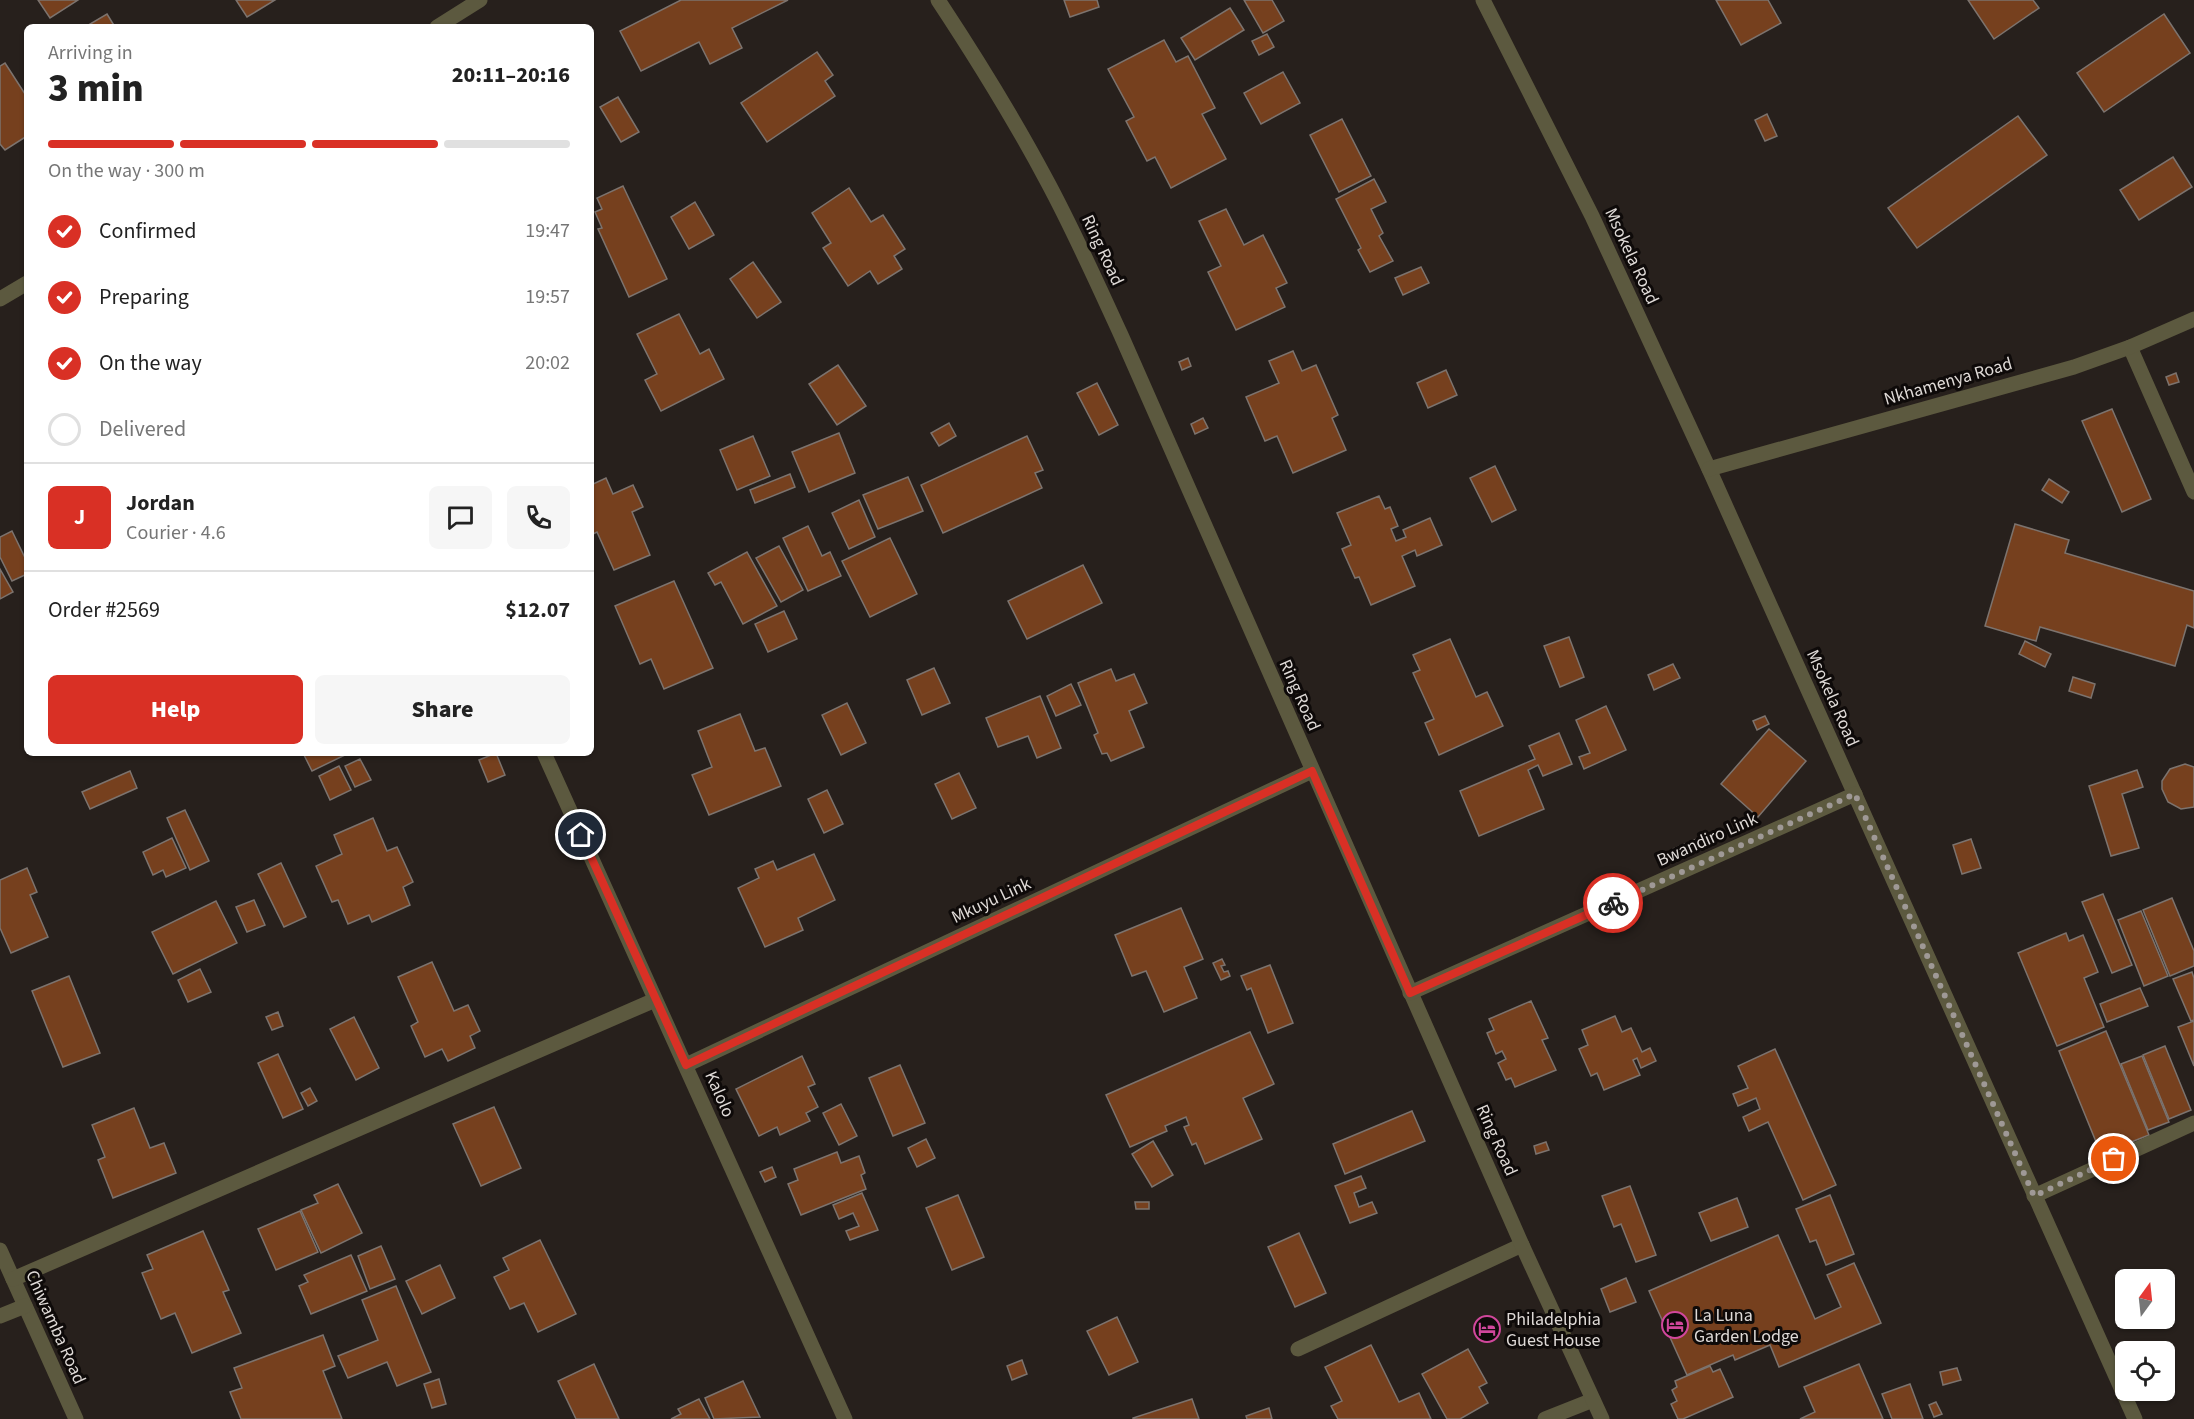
<!DOCTYPE html>
<meta charset="utf-8">
<style>
body{margin:0;font-family:"Source Sans 3",sans-serif;background:#f6f6f6;color:#222;height:100vh;display:flex;flex-direction:column;font-size:22px;white-space:nowrap}
*{box-sizing:border-box;margin:0}
p{font-size:20px;color:#767676}
.icon{flex:none;width:33px;height:33px;fill:none;stroke:currentColor;stroke-width:2;stroke-linecap:round;stroke-linejoin:round}
.map{position:relative;flex:1;overflow:hidden}
.panel{position:absolute;left:24px;top:24px;width:570px;height:732px;display:flex;flex-direction:column;background:#fff;border-radius:9px;box-shadow:0 2px 4px #0004}
.panel>*{flex:none}
.needle{width:39px;rotate:15deg}
.controls{position:absolute;left:2115px;top:1269px;display:grid;gap:12px}
.controls a{display:grid;place-items:center;width:60px;height:60px;border-radius:9px;background:#fff;box-shadow:0 2px 4px #0004;font-size:30px}
.pin{position:absolute;display:grid;place-items:center;width:51px;height:51px;color:#fff;margin:-26px;border:3px solid #fff;border-radius:50%;box-shadow:0 2px 6px #0007}
.courier{position:absolute;display:grid;place-items:center;width:60px;height:60px;margin:-30px;border:4px solid #d93025;border-radius:50%;background:#fff;color:#222;box-shadow:0 2px 8px #0007}
.summary em{font-style:normal;font-weight:800}
.summary div{display:flex;flex-direction:column-reverse}
.summary{display:flex;align-items:center;justify-content:space-between;height:102px;padding:0 24px}
h1{font-size:39px;font-weight:800;line-height:45px}
.bar{display:grid;grid-template-columns:repeat(4,1fr);gap:9px 6px;align-content:center;height:72px;padding:0 24px}
.bar i{height:8px;border-radius:4px;background:#e0e0e0}
.bar .selected{background:#d93025}
.bar p{grid-column:span 4}
.line{display:flex;align-items:center;gap:15px;padding:0 24px;border-top:2px solid #e0e0e0}
.line div{flex:1}
.round{display:grid;place-items:center;flex:none;width:63px;height:63px;border-radius:9px;background:#f6f6f6}
ol{padding:0 24px;list-style:none}
li{display:flex;align-items:center;gap:18px;height:66px}
li p{margin-inline-start:auto}
li .icon{padding:6px;border-radius:50%;background:#d93025;color:#fff;stroke-width:4}
li:last-child{color:#767676}
li i{width:33px;height:33px;border:3px solid #e0e0e0;border-radius:50%}
.cta{display:flex;gap:12px;margin-top:auto;padding:12px 24px}
.cta a{flex:1;height:69px;border-radius:9px;background:#d93025;color:#fff;font-size:24px;font-weight:800;line-height:69px;text-align:center}
.cta a+a{background:#f6f6f6;color:#222}
.map>svg:first-child{display:block}
</style>
<div class="map">
<svg width="2194" height="1419" viewBox="0 0 2194 1419">
<rect width="100%" height="100%" fill="#27201c"/>
<g fill="#76401e" stroke="#7c736e" stroke-width="1.5">
<polygon points="38,0 78,0 50,18"/>
<polygon points="236,0 275,0 247,17"/>
<polygon points="681,0 788,0 732,28 742,48 710,64 699,42 641,71 620,31"/>
<polygon points="1064,0 1097,0 1099,7 1070,17"/>
<polygon points="1244,0 1272,0 1284,21 1263,33"/>
<polygon points="1716,0 1768,0 1781,23 1741,45"/>
<polygon points="1968,0 2033,0 2039,8 1994,39"/>
<polygon points="1230,8 1244,30 1195,60 1181,38"/>
<polygon points="107,14 115,27 85,27"/>
<polygon points="2164,14 2190,53 2104,112 2077,73"/>
<polygon points="1267,34 1274,47 1259,55 1252,41"/>
<polygon points="1164,40 1176,62 1188,56 1215,108 1202,114 1226,159 1171,188 1155,157 1147,161 1126,121 1134,117 1108,69"/>
<polygon points="817,52 833,75 825,81 835,96 767,142 741,103"/>
<polygon points="5,63 27,97 27,136 5,150 0,144 0,66"/>
<polygon points="1283,72 1300,103 1261,124 1244,93"/>
<polygon points="618,97 639,132 621,142 600,107"/>
<polygon points="1767,114 1777,136 1765,141 1755,120"/>
<polygon points="2018,116 2047,155 1917,248 1888,208"/>
<polygon points="1342,119 1371,176 1339,192 1310,135"/>
<polygon points="2173,157 2192,187 2139,220 2120,190"/>
<polygon points="1374,179 1386,202 1371,209 1383,233 1379,236 1393,261 1370,272 1358,250 1361,248 1336,199"/>
<polygon points="623,186 667,279 629,297 598,229 602,228 595,212 602,209 597,198"/>
<polygon points="849,188 871,222 883,215 905,249 894,256 902,269 878,284 870,271 848,286 823,248 831,243 812,213"/>
<polygon points="695,202 714,235 689,249 671,217"/>
<polygon points="1226,209 1244,245 1263,235 1287,283 1276,288 1285,307 1236,330 1208,272 1221,266 1199,221"/>
<polygon points="753,262 781,302 757,318 730,279"/>
<polygon points="1421,267 1429,283 1403,295 1395,278"/>
<polygon points="679,314 700,354 709,349 724,379 661,411 645,380 657,374 637,334"/>
<polygon points="1293,351 1302,371 1316,365 1338,415 1332,418 1346,450 1293,473 1277,436 1265,441 1246,397 1279,383 1269,361"/>
<polygon points="1188,358 1191,366 1182,370 1179,362"/>
<polygon points="838,365 866,406 837,425 809,384"/>
<polygon points="1446,370 1457,395 1428,408 1417,383"/>
<polygon points="2176,373 2179,382 2169,385 2166,377"/>
<polygon points="1097,383 1118,425 1099,435 1077,393"/>
<polygon points="2112,409 2151,499 2122,512 2082,421"/>
<polygon points="1203,418 1208,428 1195,434 1191,424"/>
<polygon points="949,423 956,436 939,446 931,433"/>
<polygon points="839,433 855,473 809,492 792,452"/>
<polygon points="753,436 770,476 737,490 720,450"/>
<polygon points="1027,436 1043,470 1035,473 1042,488 943,533 921,485"/>
<polygon points="1495,466 1516,510 1492,522 1470,478"/>
<polygon points="790,474 795,487 755,503 750,490"/>
<polygon points="908,477 923,511 878,529 863,495"/>
<polygon points="606,478 613,494 633,485 643,507 632,512 650,555 614,570 597,532 591,535 591,485"/>
<polygon points="2049,479 2069,492 2062,503 2042,490"/>
<polygon points="1379,496 1385,509 1390,507 1398,526 1391,529 1396,541 1406,537 1403,530 1430,518 1442,545 1417,556 1415,550 1402,556 1415,586 1371,605 1359,577 1355,578 1342,549 1351,545 1337,513"/>
<polygon points="859,500 875,537 849,549 832,513"/>
<polygon points="2015,524 2069,540 2065,553 2194,591 2194,628 2187,625 2175,666 2040,627 2036,641 1985,626"/>
<polygon points="808,526 822,556 830,552 841,576 808,591 783,538"/>
<polygon points="12,531 27,562 27,574 12,581 0,557 0,537"/>
<polygon points="890,538 917,594 870,617 842,561"/>
<polygon points="779,546 803,590 781,602 756,558"/>
<polygon points="747,552 777,606 743,624 721,582 715,585 708,573"/>
<polygon points="1083,565 1102,603 1027,639 1008,601"/>
<polygon points="0,569 13,592 0,599"/>
<polygon points="674,581 713,668 664,689 651,659 640,664 615,606"/>
<polygon points="784,611 797,639 768,652 755,624"/>
<polygon points="1569,637 1584,677 1560,687 1544,646"/>
<polygon points="1450,639 1476,697 1487,692 1503,726 1439,755 1425,723 1434,719 1413,673 1420,670 1413,655"/>
<polygon points="2025,641 2051,654 2045,667 2019,654"/>
<polygon points="1673,664 1680,678 1654,690 1648,675"/>
<polygon points="934,668 950,703 922,715 907,680"/>
<polygon points="1111,669 1116,681 1134,674 1147,703 1129,711 1144,747 1111,761 1107,753 1102,754 1094,735 1098,733 1078,683"/>
<polygon points="2073,677 2095,684 2091,698 2069,691"/>
<polygon points="1071,684 1081,705 1056,716 1047,696"/>
<polygon points="1040,696 1061,748 1037,758 1028,736 998,747 986,718"/>
<polygon points="847,703 866,743 841,755 822,715"/>
<polygon points="1606,706 1626,750 1584,769 1579,757 1590,753 1576,720"/>
<polygon points="740,714 755,751 765,748 781,786 709,815 692,775 712,767 698,731"/>
<polygon points="1765,716 1769,724 1757,730 1753,721"/>
<polygon points="1769,729 1806,761 1758,817 1721,784"/>
<polygon points="1559,733 1572,764 1543,776 1538,765 1528,770 1544,809 1479,836 1460,791 1535,759 1529,746"/>
<polygon points="303,753 349,753 312,771"/>
<polygon points="496,753 505,775 488,782 479,760"/>
<polygon points="360,759 371,780 355,787 345,766"/>
<polygon points="2185,764 2194,767 2194,807 2181,809 2168,802 2162,789 2162,781 2170,769"/>
<polygon points="339,766 351,790 330,800 319,776"/>
<polygon points="2137,770 2143,787 2122,794 2139,848 2111,856 2089,786"/>
<polygon points="130,771 137,788 90,809 82,792"/>
<polygon points="959,773 976,808 952,819 935,784"/>
<polygon points="827,790 843,824 824,833 808,799"/>
<polygon points="185,810 209,861 190,870 167,818"/>
<polygon points="373,818 387,851 397,847 413,882 403,887 410,905 372,922 369,915 348,924 338,900 332,902 316,866 342,854 334,835"/>
<polygon points="172,838 186,868 166,877 163,870 153,875 143,852"/>
<polygon points="1699,838 1703,849 1677,860 1673,849"/>
<polygon points="1971,839 1981,868 1962,874 1953,845"/>
<polygon points="814,854 835,900 798,918 803,930 765,947 738,888 759,878 755,869 773,861 777,870"/>
<polygon points="281,863 306,917 284,927 258,874"/>
<polygon points="27,868 37,892 30,895 48,937 11,953 0,928 0,880"/>
<polygon points="2103,894 2132,965 2112,973 2082,902"/>
<polygon points="2172,898 2194,951 2194,966 2170,976 2143,910"/>
<polygon points="254,900 265,925 247,932 236,907"/>
<polygon points="216,901 237,943 173,974 152,932"/>
<polygon points="1181,908 1203,959 1184,967 1197,998 1164,1012 1146,971 1132,976 1115,935"/>
<polygon points="2141,911 2168,976 2144,986 2118,920"/>
<polygon points="2066,933 2069,941 2083,935 2098,972 2084,978 2104,1027 2057,1046 2018,953"/>
<polygon points="1222,959 1225,965 1221,966 1224,972 1228,971 1230,976 1221,980 1213,963"/>
<polygon points="432,962 454,1011 468,1005 480,1031 470,1036 475,1048 448,1061 442,1049 425,1057 411,1026 418,1022 398,977"/>
<polygon points="1270,965 1293,1023 1268,1033 1251,988 1247,990 1241,976"/>
<polygon points="200,969 211,992 188,1002 178,980"/>
<polygon points="2192,972 2194,978 2194,1020 2191,1021 2173,979"/>
<polygon points="69,976 100,1053 63,1067 32,991"/>
<polygon points="2140,988 2148,1006 2107,1022 2100,1004"/>
<polygon points="1531,1001 1548,1038 1542,1040 1556,1070 1515,1087 1511,1078 1506,1080 1498,1063 1506,1059 1502,1051 1496,1054 1487,1033 1494,1030 1489,1019"/>
<polygon points="278,1012 283,1026 272,1030 266,1017"/>
<polygon points="1615,1016 1622,1032 1631,1028 1642,1052 1650,1048 1656,1061 1641,1068 1637,1058 1633,1060 1640,1075 1604,1090 1597,1073 1591,1076 1579,1049 1588,1045 1582,1030"/>
<polygon points="354,1017 379,1068 356,1080 330,1029"/>
<polygon points="2194,1021 2194,1066 2178,1027"/>
<polygon points="2106,1031 2149,1135 2101,1154 2059,1051"/>
<polygon points="1250,1032 1274,1084 1243,1098 1262,1139 1205,1164 1196,1143 1192,1145 1184,1127 1189,1125 1186,1117 1165,1126 1167,1131 1130,1147 1106,1095"/>
<polygon points="2165,1046 2191,1110 2169,1119 2143,1055"/>
<polygon points="1775,1049 1836,1185 1803,1200 1768,1122 1749,1131 1743,1117 1760,1109 1756,1098 1738,1106 1733,1094 1748,1088 1738,1066"/>
<polygon points="278,1054 303,1109 283,1118 258,1063"/>
<polygon points="802,1056 815,1084 808,1087 818,1107 806,1113 810,1121 780,1135 777,1127 759,1136 736,1089"/>
<polygon points="2142,1056 2169,1122 2148,1130 2121,1064"/>
<polygon points="900,1065 925,1123 893,1136 869,1078"/>
<polygon points="310,1088 317,1101 308,1106 301,1093"/>
<polygon points="841,1104 857,1136 839,1145 823,1113"/>
<polygon points="494,1107 521,1168 481,1186 453,1124"/>
<polygon points="134,1108 150,1148 164,1143 176,1173 113,1198 98,1160 105,1157 92,1125"/>
<polygon points="1412,1111 1425,1141 1345,1174 1333,1144"/>
<polygon points="926,1139 935,1158 917,1167 908,1148"/>
<polygon points="1153,1141 1173,1175 1152,1187 1132,1154"/>
<polygon points="1546,1142 1549,1150 1536,1154 1534,1146"/>
<polygon points="837,1152 841,1163 859,1156 865,1173 861,1175 866,1189 801,1215 788,1184 798,1180 794,1169"/>
<polygon points="772,1167 776,1177 765,1182 760,1172"/>
<polygon points="1361,1176 1366,1188 1354,1193 1359,1207 1372,1202 1377,1213 1350,1223 1335,1186"/>
<polygon points="338,1184 362,1233 321,1253 301,1210 318,1203 314,1195"/>
<polygon points="1630,1186 1656,1255 1636,1262 1621,1224 1614,1227 1602,1196"/>
<polygon points="862,1193 878,1230 850,1240 846,1231 859,1226 853,1213 839,1219 833,1205"/>
<polygon points="958,1195 984,1257 952,1270 926,1208"/>
<polygon points="1830,1195 1854,1254 1826,1265 1816,1240 1810,1242 1796,1209"/>
<polygon points="1737,1198 1748,1227 1711,1241 1699,1213"/>
<polygon points="1135,1202 1149,1202 1149,1209 1136,1209"/>
<polygon points="300,1211 318,1252 276,1270 258,1229"/>
<polygon points="203,1231 229,1290 223,1292 241,1333 192,1353 175,1313 161,1319 142,1273 153,1269 147,1255"/>
<polygon points="1299,1233 1326,1293 1295,1307 1268,1247"/>
<polygon points="1778,1235 1815,1319 1841,1307 1827,1275 1854,1263 1881,1323 1779,1367 1770,1345 1735,1360 1733,1355 1687,1375 1649,1291"/>
<polygon points="540,1240 576,1314 538,1332 524,1303 510,1309 494,1277 509,1270 503,1258"/>
<polygon points="381,1246 395,1279 370,1289 358,1256"/>
<polygon points="351,1255 367,1291 311,1314 299,1286 308,1282 304,1275"/>
<polygon points="440,1265 455,1298 422,1314 406,1281"/>
<polygon points="1626,1278 1636,1302 1610,1312 1601,1289"/>
<polygon points="396,1286 431,1372 397,1386 387,1362 348,1378 338,1356 378,1340 362,1300"/>
<polygon points="1117,1317 1138,1362 1109,1375 1087,1331"/>
<polygon points="323,1335 335,1366 323,1371 342,1419 241,1419 230,1392 242,1388 234,1368"/>
<polygon points="1371,1345 1399,1402 1419,1393 1431,1419 1338,1419 1331,1406 1342,1401 1325,1367"/>
<polygon points="1468,1349 1487,1383 1479,1387 1488,1403 1460,1419 1447,1419 1422,1374"/>
<polygon points="1022,1360 1027,1374 1012,1380 1007,1366"/>
<polygon points="594,1364 619,1419 576,1419 558,1381"/>
<polygon points="1859,1364 1883,1419 1800,1419 1815,1412 1804,1387"/>
<polygon points="1710,1366 1713,1372 1720,1369 1733,1397 1683,1419 1678,1419 1671,1404 1677,1401 1672,1390 1677,1387 1675,1381"/>
<polygon points="1957,1368 1961,1380 1943,1385 1940,1372"/>
<polygon points="439,1379 446,1404 432,1408 424,1384"/>
<polygon points="743,1381 760,1417 714,1419 705,1398"/>
<polygon points="1910,1384 1923,1419 1892,1419 1882,1394"/>
<polygon points="699,1399 710,1419 671,1419 681,1414 678,1409"/>
<polygon points="1192,1399 1199,1419 1133,1419 1133,1418"/>
<polygon points="1936,1402 1942,1414 1934,1417 1929,1405"/>
<polygon points="1269,1408 1272,1419 1247,1419 1246,1416"/>
</g>
<g fill="none" stroke-linecap="round" stroke-linejoin="round">
<g stroke="#5c593f" stroke-width="15">
<polyline points="2130,347 2194,492"/>
<polyline points="2034,1196 2194,1123"/>
<polyline points="1298,1349 1522,1245"/>
<polyline points="1545,1419 1593,1400"/>
</g>
<g stroke="#5c593f" stroke-width="15">
<path d="M938,0C977,59 1014,119 1047,181C1074,231 1097,283 1121,335L1522,1245L1602,1419"/>
<polyline points="1483,0 1592,216 1709,469 2135,1419"/>
<polyline points="437,27 480,0"/>
<polyline points="0,299 27,283"/>
<polyline points="1709,469 2074,367 2130,347 2194,319"/>
<polyline points="544,753 845,1419"/>
<polyline points="1410,993 1855,794"/>
<polyline points="686,1065 1312,771"/>
<polyline points="0,1250 76,1419"/>
<polyline points="13,1279 655,1000"/>
<polyline points="0,1316 25,1306"/>
</g>
</g>
<g fill="none" stroke-linecap="round" stroke-linejoin="round">
<polyline stroke="#9f9996" stroke-width="6" stroke-dasharray="0 10.8" points="1613,903 1855,794 2034,1196 2114,1159"/>
<polyline stroke="#d93025" stroke-width="8" points="581,835 686,1065 1312,771 1410,993 1613,903"/>
</g>
<defs>
<symbol id="hotel-ring" viewBox="-11 -11 22 22"><circle r="9.5" fill="#0e0a09" stroke="#d1479c" stroke-width="1.5"/><path d="M-6-4.5h1.5V1H6V5H4.5V3h-9V5H-6ZM-4 0a1.8 1.8 0 1 1 3.6 0ZM.5 0V-2.5h3Q6-2.5 6 0Z" fill="#d1479c"/></symbol>
</defs>
<g fill-rule="evenodd">
<use href="#hotel-ring" x="1660" y="1310" width="30" height="30"/>
<use href="#hotel-ring" x="1472" y="1314" width="30" height="30"/>
</g>
<g text-anchor="middle" stroke-width="6" stroke-linejoin="round" paint-order="stroke">
<g font-size="18" fill="#dfdad7" stroke="#0e0a09">
<text transform="translate(1103 250) rotate(65)" y="6">Ring Road</text>
<text transform="translate(1632 256) rotate(65)" y="6">Msokela Road</text>
<text transform="translate(1948 381) rotate(-16)" y="6">Nkhamenya Road</text>
<text transform="translate(1300 695) rotate(66)" y="6">Ring Road</text>
<text transform="translate(1833 698) rotate(66)" y="6">Msokela Road</text>
<text transform="translate(1707 839) rotate(-24)" y="6">Bwandiro Link</text>
<text transform="translate(991 900) rotate(-25)" y="6">Mkuyu Link</text>
<text transform="translate(720 1094) rotate(66)" y="6">Kalolo</text>
<text transform="translate(1497 1140) rotate(66)" y="6">Ring Road</text>
<text transform="translate(56 1327) rotate(66)" y="6">Chiwamba Road</text>
</g>
<g font-size="18" fill="#dfdad7" stroke="#0e0a09" text-anchor="start">
<text x="1694" y="1321">La Luna<tspan x="1694" dy="21">Garden Lodge</tspan></text>
<text x="1506" y="1325">Philadelphia<tspan x="1506" dy="21">Guest House</tspan></text>
</g>
</g>
</svg>
<div class="controls">
<a><svg class="needle" viewBox="-14 -14 28 28"><path d="M0-13l5 13h-10z" fill="#e53935"/><path d="M0 13l5-13h-10z" fill="#767676"/></svg></a>
<a><svg class="icon" aria-label="locate" viewBox="0 0 24 24"><circle cx="12" cy="12" r="6"/><path d="M12 2v4M12 18v4M2 12h4M18 12h4"/></svg></a>
</div>
<div class="pin" style="left:2114px;top:1159px;background:#ea580c"><svg class="icon" aria-label="bag" viewBox="0 0 24 24"><path d="M5 8h14l-1 12H6zM9 8a3 3 0 0 1 6 0"/></svg></div>
<div class="pin" style="left:581px;top:835px;background:#1f2937"><svg class="icon" aria-label="home" viewBox="0 0 24 24"><path d="M3 11l9-7 9 7M6 9v11h12V9"/></svg></div>
<div class="courier" style="left:1613px;top:903px"><svg class="icon" aria-label="bike" viewBox="0 0 24 24"><circle cx="6" cy="16" r="4"/><circle cx="18" cy="16" r="4"/><path d="M6 16l4-8h5l3 8M10 8l3 8H6M13 5h3"/></svg></div>
<section class="panel">
<div class="summary"><div><h1>3 min</h1><p>Arriving in</p></div><em>20:11–20:16</em></div>
<div class="bar"><i class="selected"></i><i class="selected"></i><i class="selected"></i><i></i><p>On the way · 300 m</p></div>
<ol>
<li><svg class="icon" aria-label="check" viewBox="0 0 24 24"><path d="M5 12l5 5 9-10"/></svg>Confirmed<p>19:47</p></li>
<li><svg class="icon" aria-label="check" viewBox="0 0 24 24"><path d="M5 12l5 5 9-10"/></svg>Preparing<p>19:57</p></li>
<li><svg class="icon" aria-label="check" viewBox="0 0 24 24"><path d="M5 12l5 5 9-10"/></svg>On the way<p>20:02</p></li>
<li><i></i>Delivered</li>
</ol>
<div class="line" style="height:108px"><b class="round" style="background:#d93025;color:#fff">J</b><div><b>Jordan</b><p>Courier · 4.6</p></div><a class="round"><svg class="icon" aria-label="chat" viewBox="0 0 24 24"><path d="M4 5h16v11H9l-5 4z"/></svg></a><a class="round"><svg class="icon" aria-label="phone" viewBox="0 0 24 24"><path d="M5 4h4l2 5-3 2q2 4 5 5l2-3 5 2v4C11 20 4 13 5 4z"/></svg></a></div>
<div class="line" style="height:78px"><div>Order #2569</div><b>$12.07</b></div>
<div class="cta"><a>Help</a><a>Share</a></div>
</section>
</div>
